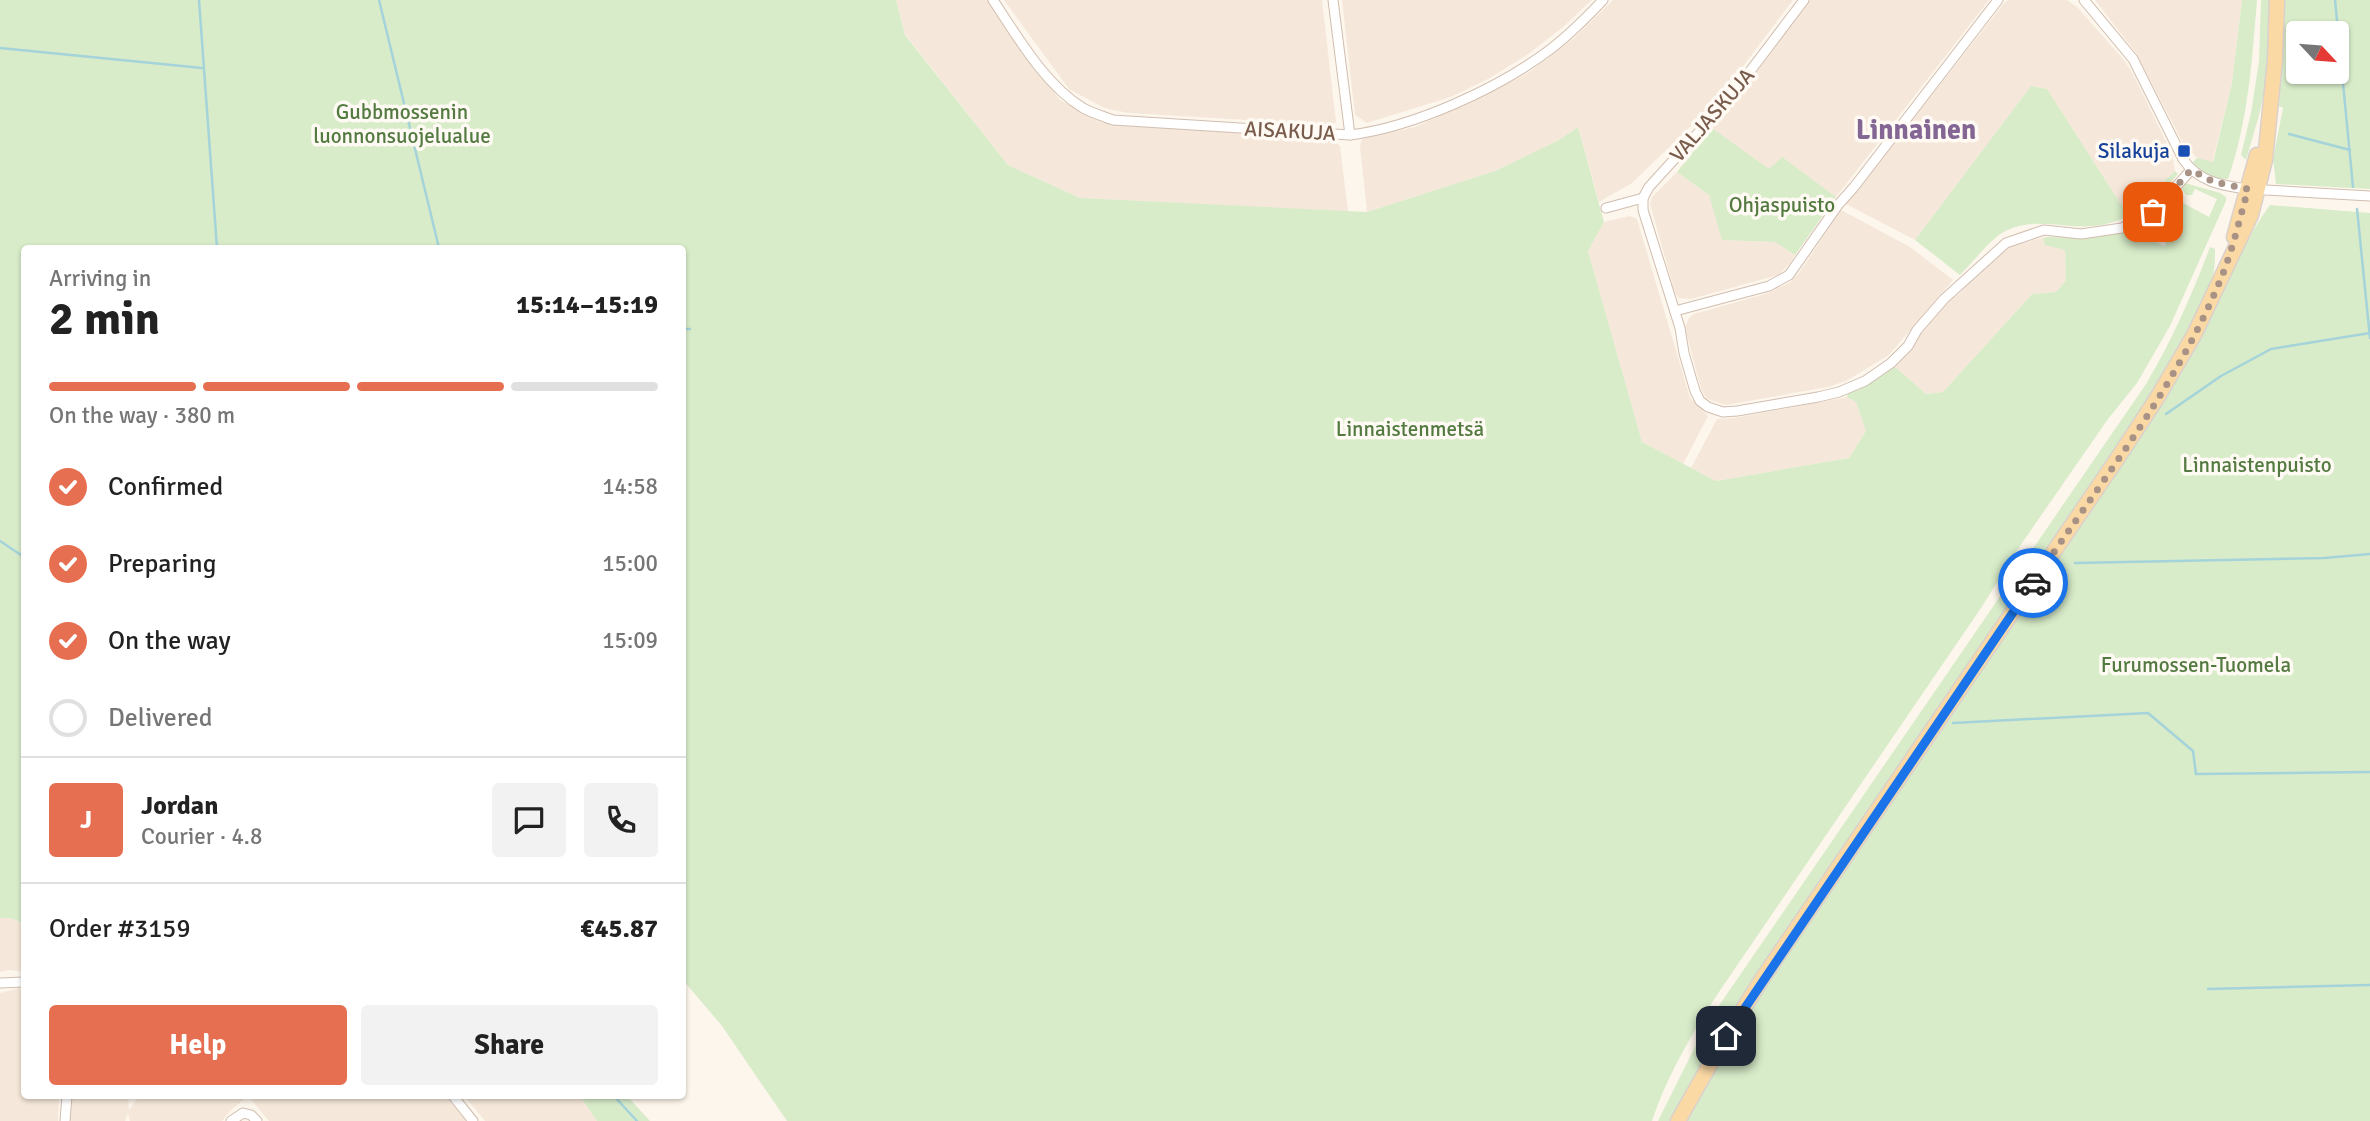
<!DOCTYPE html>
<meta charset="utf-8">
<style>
body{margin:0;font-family:Signika,sans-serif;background:#f2f2f2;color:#222;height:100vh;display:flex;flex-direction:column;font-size:26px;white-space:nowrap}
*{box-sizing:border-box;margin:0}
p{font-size:23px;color:#767676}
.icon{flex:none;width:38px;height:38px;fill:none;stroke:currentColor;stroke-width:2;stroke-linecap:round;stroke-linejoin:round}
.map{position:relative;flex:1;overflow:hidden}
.side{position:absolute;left:21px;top:245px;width:665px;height:854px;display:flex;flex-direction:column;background:#fff;border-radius:7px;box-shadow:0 2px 5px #0004}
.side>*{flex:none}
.needle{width:46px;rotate:116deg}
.buttons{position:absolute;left:2286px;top:21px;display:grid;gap:14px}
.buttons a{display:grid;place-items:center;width:63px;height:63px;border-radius:7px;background:#fff;box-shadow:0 2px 5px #0004;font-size:35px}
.pin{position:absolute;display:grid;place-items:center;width:60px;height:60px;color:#fff;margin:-30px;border-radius:14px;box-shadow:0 4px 10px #0006}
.courier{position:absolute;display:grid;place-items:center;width:70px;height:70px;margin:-35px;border:5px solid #1a73e8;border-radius:50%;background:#fff;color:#222;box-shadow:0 2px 9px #0007}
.head em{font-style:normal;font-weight:800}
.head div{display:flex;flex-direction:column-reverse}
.head{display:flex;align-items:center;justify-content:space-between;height:119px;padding:0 28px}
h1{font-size:46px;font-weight:800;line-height:52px}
.bar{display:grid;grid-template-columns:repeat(4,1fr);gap:10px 7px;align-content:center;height:84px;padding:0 28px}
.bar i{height:9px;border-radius:5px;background:#e0e0e0}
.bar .current{background:#e76f51}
.bar p{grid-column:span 4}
.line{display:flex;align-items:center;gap:18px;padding:0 28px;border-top:2px solid #e0e0e0}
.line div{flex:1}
.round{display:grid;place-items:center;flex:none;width:74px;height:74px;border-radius:7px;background:#f2f2f2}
ol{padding:0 28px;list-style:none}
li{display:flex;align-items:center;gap:21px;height:77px}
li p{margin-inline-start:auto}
li .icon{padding:7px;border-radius:50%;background:#e76f51;color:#fff;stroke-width:4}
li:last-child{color:#767676}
li i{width:38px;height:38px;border:4px solid #e0e0e0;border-radius:50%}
.cta{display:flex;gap:14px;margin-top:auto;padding:14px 28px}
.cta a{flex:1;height:80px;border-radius:7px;background:#e76f51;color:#fff;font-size:28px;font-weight:800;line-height:80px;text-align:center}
.cta a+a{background:#f2f2f2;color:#222}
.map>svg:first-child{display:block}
</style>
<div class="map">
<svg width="2370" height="1121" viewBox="0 0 2370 1121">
<rect width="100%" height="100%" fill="#fdf6ec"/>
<g fill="#f5e8da">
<polygon points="896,0 987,0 1060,100 1102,123 1333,140 1340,146 1348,212 1080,198 1008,165 905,34"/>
<polygon points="1004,0 1322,0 1336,122 1332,125 1128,113 1104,108 1069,89"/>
<polygon points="1342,0 1592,0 1562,28 1527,55 1490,78 1451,97 1367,123 1355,115"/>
<polygon points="1613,0 1793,0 1717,101 1632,183 1599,202 1578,127 1559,140 1495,171 1367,212 1360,146 1362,139 1415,127 1474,101 1528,73 1574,38"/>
<polygon points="1810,0 1989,0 1836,197 1782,158 1770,170 1712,128"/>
<polygon points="2009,0 2067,0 2077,7 2124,60 2133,74 2172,154 2175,171 2156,189 2124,209 2047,89 2031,86 1915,240 1846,204 2005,2"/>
<polygon points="2095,0 2242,0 2232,83 2212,163 2197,158 2184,145 2136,53"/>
<polygon points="1677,172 1709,195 1723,240 1775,242 1795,255 1790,263 1778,275 1691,299 1679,298 1675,293 1650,204 1652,197"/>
<polygon points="1841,210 1910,247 1953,280 1889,355 1846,381 1828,387 1726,405 1707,399 1701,389 1685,328 1689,318 1694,314 1765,294 1789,283 1799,273"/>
<polygon points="1630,216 1637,219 1690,398 1708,416 1683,464 1642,442 1588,251 1604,222"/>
<polygon points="2046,237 2065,244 2066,280 2056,292 2032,294 1943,392 1926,394 1893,365 1916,343 1921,333 1944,306 1961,292 1984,265 2007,247"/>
<polygon points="1847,397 1856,402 1866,431 1849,458 1716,481 1691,468 1717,419 1735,418"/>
<polygon points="0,918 10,918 24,923 24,972 9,970 0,972"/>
<polygon points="19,988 24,991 24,1096 59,1096 58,1121 0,1121 0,993"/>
<polygon points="70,1096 128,1096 129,1110 139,1096 445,1096 466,1121 269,1121 248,1096 230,1111 222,1121 130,1121 128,1113 125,1121 68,1121"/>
<polygon points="464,1096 580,1096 597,1121 485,1121"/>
</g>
<g fill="#d8ecc9" fill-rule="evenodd">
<path d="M0,0H896L905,35L1008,165L1080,198L1367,212L1495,171L1559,140L1578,127L1604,222L1588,251L1642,442L1716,481L1849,458L1866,431L1856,402L1847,397L1848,393L1893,365L1926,394L1943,392L2032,294L2056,292L2066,280L2065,250L2045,245L2043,238L2046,237C2070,237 2095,239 2119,233C2131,230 2143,217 2155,220L2148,239L2165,246L2174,220L2161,214V208L2174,198L2209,217L2217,199L2195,189L2192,195H2186L2182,189L2185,183L2220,193L2226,197V201L2170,326L2137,383L2108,419L2022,543L1981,608L1721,989C1694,1030 1667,1075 1652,1121H787L722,1026L683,980L682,248H24V923L10,918H0Z"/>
<path d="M2242,0H2257C2252,61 2248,122 2228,179C2212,179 2203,173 2192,163L2197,158L2213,162L2232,83Z"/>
<polygon points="2261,0 2273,0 2270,59 2260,112 2246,160 2241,155 2251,113 2259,61"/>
<path d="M2284,0H2370V189L2276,184L2273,159L2283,108L2279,106ZM2298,33H2336V72H2298Z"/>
<path d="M2031,86L2047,89L2124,209L2156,189L2175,171L2178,174C2146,209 2120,230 2071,226C2047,224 2023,220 2002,233C1988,242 1972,263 1960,275L1915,240Z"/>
<polygon points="1712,128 1769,169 1782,157 1836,197 1795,255 1775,242 1722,240 1709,195 1677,172"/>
<path d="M2270,205L2370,213V1121H1686L1745,1015L2145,430C2166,396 2188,364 2206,328C2227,287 2242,243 2270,205Z"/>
<path d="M2210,247L2215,249C2215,258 2215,267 2213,276C2203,319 2161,378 2138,418L1735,1009L1699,1070L1672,1121H1658L1707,1023L2146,384C2172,340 2192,295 2210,247Z"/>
<polygon points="580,1096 627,1096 650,1121 597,1121"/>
</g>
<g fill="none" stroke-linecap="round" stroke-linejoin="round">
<g stroke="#a5d3da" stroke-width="2.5">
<polyline points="199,0 217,248"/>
<polyline points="379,0 439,248"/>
<polyline points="2335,0 2353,187"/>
<polyline points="0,48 202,68"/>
<polyline points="2289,134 2350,150"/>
<polyline points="2357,209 2370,338"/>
<polyline points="682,329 690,329"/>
<polyline points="2166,414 2221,376 2271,349 2370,333"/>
<polyline points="0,541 24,557"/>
<polyline points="2075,563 2324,558 2370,554"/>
<polyline points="1953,723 2148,713 2193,751 2196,774 2370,772"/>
<polyline points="2208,989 2370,985"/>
<polyline points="614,1096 637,1121"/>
</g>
<defs>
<g id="minor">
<path d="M993,0C1017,36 1045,85 1083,108C1092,113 1103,116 1113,120L1350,135C1414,127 1500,88 1552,48C1570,34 1587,17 1603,0"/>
<polyline points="1333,0 1350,135"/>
<path d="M2084,0L2133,59L2183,159C2198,182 2223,186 2248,189L2370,196"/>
<polyline points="1643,198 1643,210 1680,328 1684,353 1695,391 1700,401 1708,407 1723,412 1737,411 1818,397 1839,392 1865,381 1891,363 1908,346 1917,330 1944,299 2006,243 2044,230 2081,234 2122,228 2153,212 2191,170"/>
<polyline points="1606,208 1643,198 1649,187 1729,99 1804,0"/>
<polyline points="1675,311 1769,286 1789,275 1838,205 1854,187 1998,0"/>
<polyline points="0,983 24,982"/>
<polyline points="453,1096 473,1121"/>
<polyline points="65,1121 67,1096"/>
<polyline points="231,1121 243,1113 251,1115 257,1121"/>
</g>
<g id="primary">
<polyline points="2234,237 2257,155"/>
<polyline points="1678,1121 1726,1036 1764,976 2117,459 2157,398 2194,335 2251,215 2265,160 2275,60 2277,0"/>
</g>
</defs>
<use href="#minor" stroke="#d1beb0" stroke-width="11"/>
<use href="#primary" stroke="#dad1cd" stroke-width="17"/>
<use href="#minor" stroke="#fff" stroke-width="9"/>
<use href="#primary" stroke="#fbd9a5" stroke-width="14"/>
</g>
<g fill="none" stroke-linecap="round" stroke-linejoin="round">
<path stroke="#a89285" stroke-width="7" stroke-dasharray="0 12.6" d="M2033,583C2099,484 2177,387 2222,276C2233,248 2240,218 2248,189L2214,182L2191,170L2153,212"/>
<polyline stroke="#1a73e8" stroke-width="9" points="1726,1036 2033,583"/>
</g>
<rect fill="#1a4fb4" stroke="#fffaf3" stroke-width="2.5" x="2177" y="144" width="14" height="14" rx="3.5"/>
<g text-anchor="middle" stroke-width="7" stroke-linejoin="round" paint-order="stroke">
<g font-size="21" fill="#537a41" stroke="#fffaf3">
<text x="402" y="119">Gubbmossenin<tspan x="402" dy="24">luonnonsuojelualue</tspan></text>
<text x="1782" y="212">Ohjaspuisto</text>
<text x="1410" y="436">Linnaistenmetsä</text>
<text x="2257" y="472">Linnaistenpuisto</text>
<text x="2196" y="672">Furumossen-Tuomela</text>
</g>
<g font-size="21" fill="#7a5c4d" stroke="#fffaf3">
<text transform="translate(1712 115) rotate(-49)" y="7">VALJASKUJA</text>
<text transform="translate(1290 131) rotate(3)" y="7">AISAKUJA</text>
</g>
<g font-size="21" fill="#164399" stroke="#fffaf3" text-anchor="end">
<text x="2170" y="158">Silakuja</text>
</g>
<g font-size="28" font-weight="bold" fill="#846695" stroke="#fffaf3">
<text x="1916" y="139">Linnainen</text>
</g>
</g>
</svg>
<div class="buttons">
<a><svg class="needle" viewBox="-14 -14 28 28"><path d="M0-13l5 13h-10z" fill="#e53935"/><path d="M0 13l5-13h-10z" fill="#767676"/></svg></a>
</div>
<div class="pin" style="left:2153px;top:212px;background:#ea580c"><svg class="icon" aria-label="bag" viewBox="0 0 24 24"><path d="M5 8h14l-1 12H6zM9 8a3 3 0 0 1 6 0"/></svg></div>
<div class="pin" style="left:1726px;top:1036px;background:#1f2937"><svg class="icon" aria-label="home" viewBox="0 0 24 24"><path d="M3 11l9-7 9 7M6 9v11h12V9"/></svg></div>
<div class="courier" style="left:2033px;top:583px"><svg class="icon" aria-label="car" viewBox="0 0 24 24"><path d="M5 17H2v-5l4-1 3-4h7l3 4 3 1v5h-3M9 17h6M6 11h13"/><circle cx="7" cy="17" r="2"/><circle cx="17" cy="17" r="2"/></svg></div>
<section class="side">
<div class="head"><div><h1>2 min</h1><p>Arriving in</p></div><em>15:14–15:19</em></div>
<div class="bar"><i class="current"></i><i class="current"></i><i class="current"></i><i></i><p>On the way · 380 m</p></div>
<ol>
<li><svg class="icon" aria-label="check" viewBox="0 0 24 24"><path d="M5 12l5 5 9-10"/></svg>Confirmed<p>14:58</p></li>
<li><svg class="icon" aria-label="check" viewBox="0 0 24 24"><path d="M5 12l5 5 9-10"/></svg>Preparing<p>15:00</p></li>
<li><svg class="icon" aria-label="check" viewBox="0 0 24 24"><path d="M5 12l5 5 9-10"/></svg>On the way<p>15:09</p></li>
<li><i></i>Delivered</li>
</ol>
<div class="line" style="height:126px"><b class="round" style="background:#e76f51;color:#fff">J</b><div><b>Jordan</b><p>Courier · 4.8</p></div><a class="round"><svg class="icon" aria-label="chat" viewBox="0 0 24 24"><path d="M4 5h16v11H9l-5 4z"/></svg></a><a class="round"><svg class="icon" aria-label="phone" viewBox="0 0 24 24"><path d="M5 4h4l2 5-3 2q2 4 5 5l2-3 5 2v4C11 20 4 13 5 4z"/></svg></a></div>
<div class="line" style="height:91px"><div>Order #3159</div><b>€45.87</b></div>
<div class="cta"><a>Help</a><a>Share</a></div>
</section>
</div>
